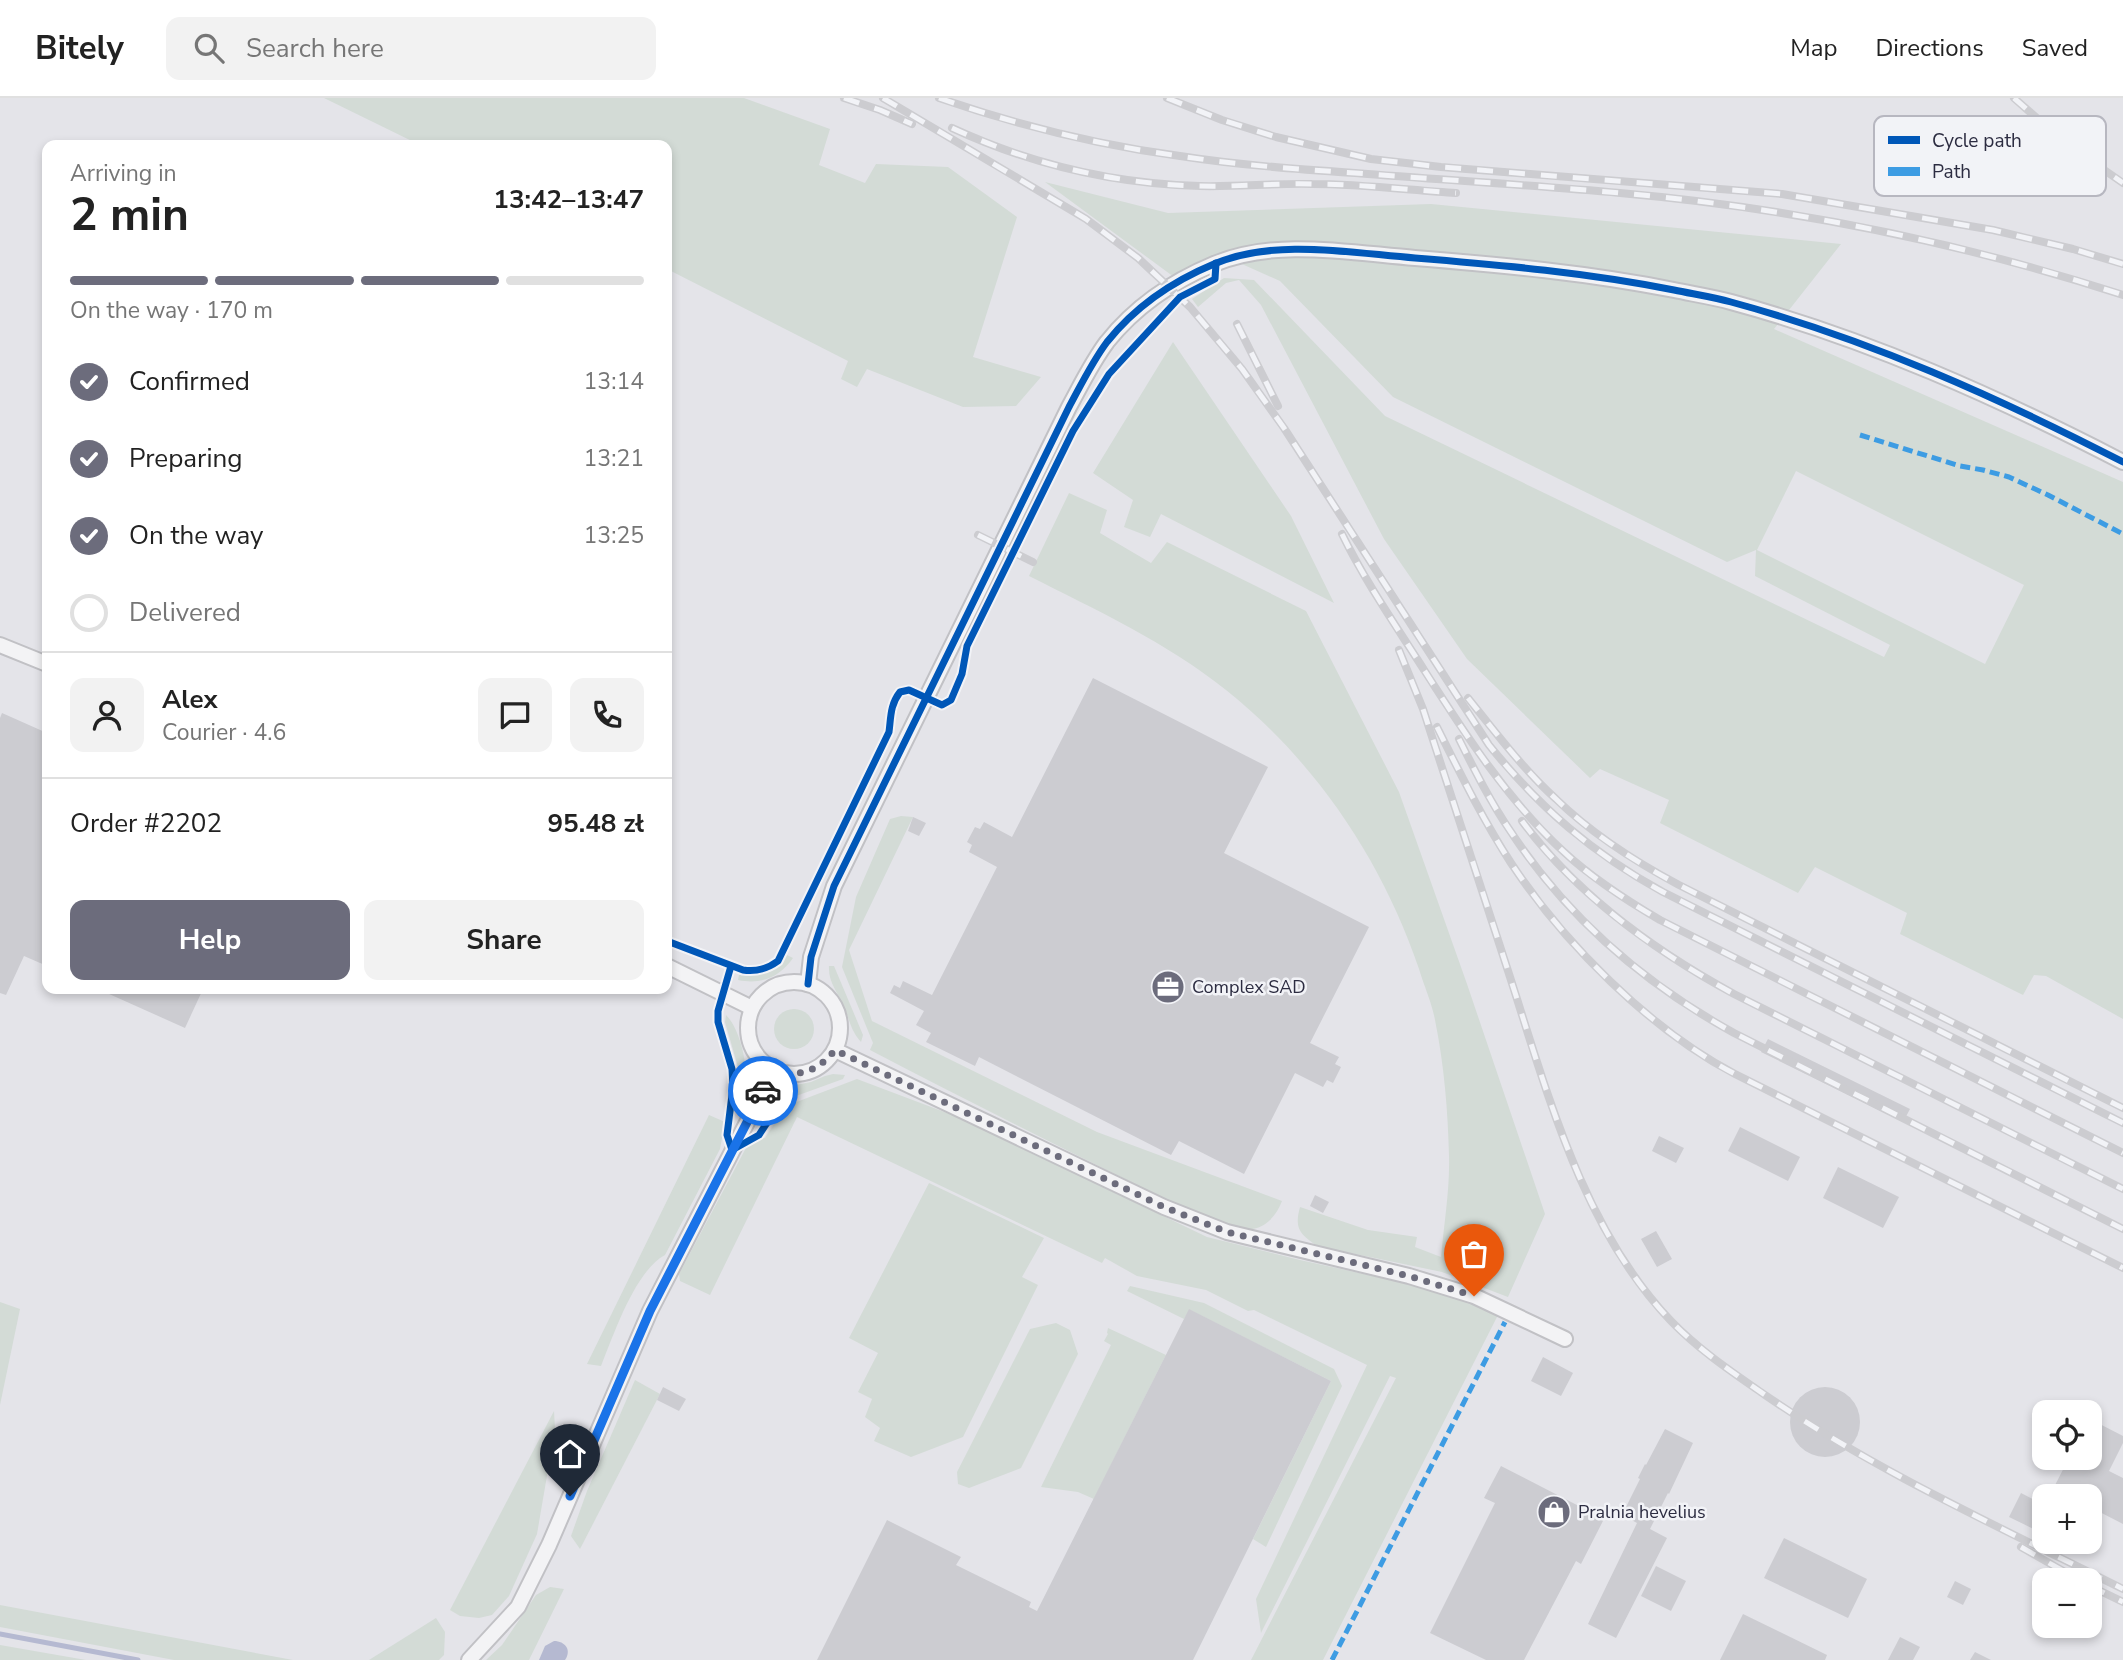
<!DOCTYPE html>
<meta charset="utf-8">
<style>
body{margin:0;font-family:"Nunito Sans",sans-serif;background:#f2f2f2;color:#222;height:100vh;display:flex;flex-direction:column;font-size:26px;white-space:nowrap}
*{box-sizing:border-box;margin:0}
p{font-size:23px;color:#767676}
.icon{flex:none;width:38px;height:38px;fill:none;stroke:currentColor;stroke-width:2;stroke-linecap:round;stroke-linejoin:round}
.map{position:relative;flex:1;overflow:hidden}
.drawer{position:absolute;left:42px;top:42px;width:630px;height:854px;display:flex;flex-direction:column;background:#fff;border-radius:14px;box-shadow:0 4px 10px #0003}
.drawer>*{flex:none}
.buttons{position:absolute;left:2032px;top:1302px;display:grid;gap:14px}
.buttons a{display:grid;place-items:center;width:70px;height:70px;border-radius:14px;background:#fff;box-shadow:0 4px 10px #0003;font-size:35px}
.pin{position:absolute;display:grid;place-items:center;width:60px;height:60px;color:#fff;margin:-72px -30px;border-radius:50% 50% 50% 0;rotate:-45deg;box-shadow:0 0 7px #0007}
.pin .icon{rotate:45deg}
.courier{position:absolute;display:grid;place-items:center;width:70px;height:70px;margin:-35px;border:5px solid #1a73e8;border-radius:50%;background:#fff;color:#222;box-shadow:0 2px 9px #0007}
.head em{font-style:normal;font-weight:700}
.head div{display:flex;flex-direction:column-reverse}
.head{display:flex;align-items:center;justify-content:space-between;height:119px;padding:0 28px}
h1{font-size:46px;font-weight:700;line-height:52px}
.bar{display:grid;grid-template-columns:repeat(4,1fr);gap:10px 7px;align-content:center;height:84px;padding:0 28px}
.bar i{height:9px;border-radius:5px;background:#e0e0e0}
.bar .on{background:#6c6c7c}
.bar p{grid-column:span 4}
.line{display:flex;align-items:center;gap:18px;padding:0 28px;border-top:2px solid #e0e0e0}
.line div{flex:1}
.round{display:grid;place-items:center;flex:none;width:74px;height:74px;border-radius:14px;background:#f2f2f2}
ol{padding:0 28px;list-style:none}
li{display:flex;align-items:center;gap:21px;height:77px}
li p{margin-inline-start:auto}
li .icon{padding:7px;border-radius:50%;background:#6c6c7c;color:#fff;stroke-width:4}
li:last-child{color:#767676}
li i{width:38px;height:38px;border:4px solid #e0e0e0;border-radius:50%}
.button{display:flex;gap:14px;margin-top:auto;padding:14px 28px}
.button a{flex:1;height:80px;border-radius:14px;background:#6c6c7c;color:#fff;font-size:28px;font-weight:700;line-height:80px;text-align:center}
.button a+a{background:#f2f2f2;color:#222}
header{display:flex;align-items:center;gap:42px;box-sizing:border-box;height:98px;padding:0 35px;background:#fff;border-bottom:2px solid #e0e0e0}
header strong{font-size:33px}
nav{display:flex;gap:38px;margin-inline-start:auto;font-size:24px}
.search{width:490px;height:63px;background:#f2f2f2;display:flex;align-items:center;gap:18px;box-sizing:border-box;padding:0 24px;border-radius:14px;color:#767676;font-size:26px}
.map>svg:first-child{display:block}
</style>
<header>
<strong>Bitely</strong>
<div class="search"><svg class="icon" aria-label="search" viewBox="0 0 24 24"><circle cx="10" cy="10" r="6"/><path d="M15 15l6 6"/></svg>Search here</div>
<nav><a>Map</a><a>Directions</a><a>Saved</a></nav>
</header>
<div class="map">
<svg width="2123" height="1562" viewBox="0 0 2123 1562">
<rect width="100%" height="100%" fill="#e4e4e9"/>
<g fill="#d3dbd6" fill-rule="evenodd">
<polygon points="324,0 744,0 830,31 819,67 865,85 876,66 948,69 1017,119 973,259 1041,279 1016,308 963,309 867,271 857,289 841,281 848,263 667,171 667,47 420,47"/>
<path d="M1045,84L1168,115L1431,106L1841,146L1774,231L2123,384V921L2046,878L2034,877L2023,897L1900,836L1907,815L1815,769L1798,795L1660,725L1669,702L1600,671L1590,680L1467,561L1384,441L1261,207L1239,182L1226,185L1198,209L1192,201L1224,180L1254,182L1385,318L1884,559L1890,547L1755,478L1756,452L1727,464L1393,299L1280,183L1224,158L1174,179ZM1796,373L2024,487L1985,566L1757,452Z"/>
<polygon points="1173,244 1291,418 1334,505 1161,416 1150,439 1124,429 1133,402 1093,375"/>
<path d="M1069,395L1107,412L1100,435L1151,465L1167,444L1306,513L1399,694L1467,886L1545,1116L1508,1199L1442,1174L1317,1148C1300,1136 1294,1131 1300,1109L1368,1132L1417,1139L1415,1149L1441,1159C1444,1126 1450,1091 1449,1058C1448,1013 1444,966 1435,922C1432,905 1424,888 1419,871C1382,762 1316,664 1226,592C1166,544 1096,512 1029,478Z"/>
<path d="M901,718L913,719L849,852L872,923L1097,1034L1282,1103C1277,1116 1268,1128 1253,1131C1229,1134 1153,1094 1129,1083C1042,1040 956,997 870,952L873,945L842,869L856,799L890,721Z"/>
<path d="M785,856L793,860C780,879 761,887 738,882L739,877C758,873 775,877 785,856Z"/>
<path d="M829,868H834L863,937L861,944C851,933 850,923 844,909C838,894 828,885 829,868Z"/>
<circle cx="794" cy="931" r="20"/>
<path d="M726,917C740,931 747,964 746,983L738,979V969L725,924Z"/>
<polygon points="833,976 845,977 843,981 785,1002 779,999 791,988 811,984 825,978"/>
<polygon points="857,981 955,1018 1207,1139 1300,1162 1437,1192 1498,1217 1323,1562 1251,1562 1396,1280 1390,1278 1261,1535 1256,1501 1367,1267 1254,1212 1248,1213 1206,1192 1137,1178 1105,1160 1102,1165 797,1019 710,1197 680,1183 679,1176 747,1048 760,1039 765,1040 786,1008"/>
<path d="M709,1017L725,1024L720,1051L665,1157C635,1173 614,1236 601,1268L587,1266Z"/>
<polygon points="929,1085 1044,1140 1022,1179 1038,1187 963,1339 911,1359 874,1343 880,1330 865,1319 872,1301 858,1294 878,1255 849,1240"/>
<polygon points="1130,1188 1204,1205 1334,1271 1342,1288 1266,1449 1253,1441 1331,1283 1190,1212 1184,1221 1127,1193"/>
<polygon points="0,1204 20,1211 0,1307"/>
<polygon points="1056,1225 1070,1232 1078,1256 1021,1370 969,1390 958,1386 957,1374 1030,1231"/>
<polygon points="1108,1230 1166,1257 1094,1401 1078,1394 1041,1389 1111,1247 1104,1243 1108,1236 1107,1235"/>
<polygon points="635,1282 660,1296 580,1451 571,1438 587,1393"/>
<polygon points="554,1313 555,1331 537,1436 509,1498 492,1517 479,1520 460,1518 450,1512"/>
<polygon points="550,1489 564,1491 529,1562 486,1562 502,1547 536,1497"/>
<polygon points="0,1507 293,1562 174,1562 0,1529"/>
<polygon points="436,1520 445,1534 444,1557 439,1562 369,1562"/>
<polygon points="0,1547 86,1562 0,1562"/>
</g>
<path fill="#b5b9d1" d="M554,1543C565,1543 572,1552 565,1562H539L545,1548Z"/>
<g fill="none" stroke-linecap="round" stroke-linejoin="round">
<polyline stroke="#b5b9d1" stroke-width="5" points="0,1536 138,1562"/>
</g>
<g fill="#ccccd1">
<polygon points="1093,580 1268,669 1224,755 1369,829 1310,945 1339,959 1335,966 1341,969 1333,985 1327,982 1323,989 1295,975 1244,1076 1179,1043 1171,1057 979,959 975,968 926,944 931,935 916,927 924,913 890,895 894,887 900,890 903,883 932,897 997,769 969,754 972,747 967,744 975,729 980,731 984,724 1012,739"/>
<polygon points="2,615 47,635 47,868 24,858 6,897 0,895 0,620"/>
<polygon points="913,719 926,725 919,738 908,733"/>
<polygon points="98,891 203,891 185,930"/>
<polygon points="1768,941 1910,1011 1903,1024 1761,954"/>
<polygon points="1740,1029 1800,1059 1788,1083 1728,1053"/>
<polygon points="1659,1038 1684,1050 1676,1065 1652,1053"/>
<polygon points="1838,1069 1899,1099 1883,1130 1823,1100"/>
<polygon points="1315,1097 1329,1104 1323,1115 1310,1108"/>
<polygon points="1656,1133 1672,1161 1657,1169 1641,1141"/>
<polygon points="1189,1211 1331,1283 1193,1562 817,1562 887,1422 961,1459 956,1467 1031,1504 1029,1509 1037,1513"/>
<polygon points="1543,1259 1573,1275 1561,1298 1531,1283"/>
<circle cx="1825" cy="1324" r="35"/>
<polygon points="663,1289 686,1301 679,1313 657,1302"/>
<polygon points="2090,1321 2123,1338 2123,1345 2109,1373 2123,1380 2123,1426 2090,1409 2090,1398 2068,1398 2053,1391 2069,1360 2090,1360"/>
<polygon points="1665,1331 1693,1345 1669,1396 1668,1395 1650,1431 1667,1440 1616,1540 1588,1526 1637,1425 1622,1417 1640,1381 1638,1380 1645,1366 1646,1367"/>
<polygon points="1501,1368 1604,1421 1581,1466 1576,1463 1524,1562 1486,1562 1430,1535 1495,1405 1484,1400"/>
<polygon points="2021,1395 2044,1407 2044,1436 2009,1419"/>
<polygon points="1784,1440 1867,1481 1848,1520 1764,1480"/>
<polygon points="2058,1444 2089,1444 2083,1456"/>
<polygon points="1656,1468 1686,1483 1671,1513 1641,1498"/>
<polygon points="1955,1483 1971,1491 1963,1507 1947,1499"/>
<polygon points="1743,1516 1827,1557 1825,1562 1720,1562"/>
<polygon points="1900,1539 1920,1549 1913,1562 1888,1562"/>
<polygon points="1975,1554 1991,1562 1970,1562"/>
</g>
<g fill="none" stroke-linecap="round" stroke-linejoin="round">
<defs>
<g id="minor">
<polyline points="0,547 47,566"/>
<polyline points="667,868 752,910"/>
<circle cx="794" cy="930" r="46"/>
<path d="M808,886L811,859L834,788L1069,309C1081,287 1092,264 1107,244C1135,209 1173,183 1214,166C1276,140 1351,155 1415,160C1502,167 1589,175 1674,192C1693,196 1713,199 1731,204C1868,241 1997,299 2123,364"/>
<polyline points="835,952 1164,1109 1227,1134 1409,1178 1474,1198 1565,1241"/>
<polyline points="469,1562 518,1509 549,1447 650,1213 774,972"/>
</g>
</defs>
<use href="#minor" stroke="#c1c1c5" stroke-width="18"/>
<use href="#minor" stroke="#f3f3f5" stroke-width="14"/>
<defs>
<g id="rail">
<polyline points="844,0 880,12 912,26"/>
<path d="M883,0L1086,121L1138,160L1190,209L1242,271L1284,330L1489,647C1540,710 1592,755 1663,794L2123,1025"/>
<path d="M939,0C1017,27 1098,47 1180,58C1238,67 1296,71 1355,75C1443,82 1532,87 1620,95C1791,110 1960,144 2123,197"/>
<polyline points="1167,0 1222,22 1276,39 1371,61 1441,69 1782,96 1993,132 2073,151 2123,166"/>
<polyline points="2014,0 2064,44 2123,85"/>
<path d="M952,30C1030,66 1114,86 1200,88C1237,89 1275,85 1312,86C1360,86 1409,92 1456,95"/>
<polyline points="1237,226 1278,308"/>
<path d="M1342,436C1364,481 1392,522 1419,564C1462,631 1505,700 1564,754C1593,781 1626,802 1660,822L2123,1055"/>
<polyline points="978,437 1033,464"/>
<path d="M1399,552L1423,611C1452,700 1481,789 1510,879C1548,997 1583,1131 1671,1223C1699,1252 1732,1274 1765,1297C1877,1374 2002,1430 2123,1491"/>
<path d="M1468,600C1496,635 1523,671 1556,701C1592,736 1634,763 1679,787L2123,1010"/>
<path d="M1437,629C1460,675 1483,722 1511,765C1564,845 1649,931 1735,976L2123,1170"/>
<path d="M1459,641C1475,673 1491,705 1511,734C1567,819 1645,886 1734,935L2123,1131"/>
<path d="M1522,723C1577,797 1653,852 1734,896L2123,1091"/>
<polyline points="2021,1449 2079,1482"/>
<polyline points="2090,1488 2123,1504"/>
</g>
</defs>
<use href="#rail" stroke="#ccccd0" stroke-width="8"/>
<use href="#rail" stroke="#f2f3f7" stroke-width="5" stroke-dasharray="16" stroke-linecap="butt"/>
<g stroke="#3d9ce3" stroke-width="5" stroke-dasharray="10 5" stroke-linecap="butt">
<polyline points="1860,337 1960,368 1983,372 2009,379 2048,397 2123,436"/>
<polyline points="1332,1562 1505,1224"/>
</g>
<defs>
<g id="cycleway">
<path d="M667,843L743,872C757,874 767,871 778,863L889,634C891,619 890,607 900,594L909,592L942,607L951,602L962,576L967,548L1073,333L1109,276L1180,199L1215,181L1216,165"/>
<polyline points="731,868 718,913 718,924 732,971 733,989 727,1037 732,1052 759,1037 776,1011 733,989"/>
<path d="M808,886L811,859L834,788L1069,309C1081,287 1092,264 1107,244C1135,209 1173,183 1214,166C1276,140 1351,155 1415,160C1502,167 1589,175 1674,192C1693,196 1713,199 1731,204C1868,241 1997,299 2123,364"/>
</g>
</defs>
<use href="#cycleway" stroke="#f2f3f7" stroke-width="11"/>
<use href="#cycleway" stroke="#0057b8" stroke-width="7"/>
</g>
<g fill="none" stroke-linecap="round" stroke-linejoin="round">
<path stroke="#6c6c7c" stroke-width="7" stroke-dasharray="0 12.6" d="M763,993L774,972C800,980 818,973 835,952L1164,1109L1227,1134L1409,1178L1474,1198"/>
<polyline stroke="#1a73e8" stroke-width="9" points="570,1398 650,1213 763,993"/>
</g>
<defs>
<symbol id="office-disc" viewBox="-11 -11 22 22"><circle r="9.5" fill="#6c6c7c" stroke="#f2f3f7"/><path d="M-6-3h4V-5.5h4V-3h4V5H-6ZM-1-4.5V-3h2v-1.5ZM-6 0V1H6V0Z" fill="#fff"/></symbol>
<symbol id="shop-disc" viewBox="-11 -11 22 22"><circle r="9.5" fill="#6c6c7c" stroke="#f2f3f7"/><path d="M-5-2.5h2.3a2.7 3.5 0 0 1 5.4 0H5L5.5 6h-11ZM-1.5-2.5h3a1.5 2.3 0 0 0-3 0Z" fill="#fff"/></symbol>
</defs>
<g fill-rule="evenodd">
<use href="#office-disc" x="1149" y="870" width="38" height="38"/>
<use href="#shop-disc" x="1535" y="1395" width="38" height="38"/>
</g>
<g text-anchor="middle" stroke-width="5" stroke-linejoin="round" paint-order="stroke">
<g font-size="18" fill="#2c2c41" stroke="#f2f3f7" text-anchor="start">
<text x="1192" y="895">Complex SAD</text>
<text x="1578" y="1420">Pralnia hevelius</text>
</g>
</g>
<rect x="1874" y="18" width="232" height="80" rx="10" fill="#f2f3f7" stroke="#b7b7c0" stroke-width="2"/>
<rect x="1888" y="38" width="32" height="8" fill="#0057b8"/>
<rect x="1888" y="69" width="32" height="9" fill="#3d9ce3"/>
<g font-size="19" fill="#2c2c41">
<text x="1932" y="49">Cycle path</text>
<text x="1932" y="80">Path</text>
</g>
</svg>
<div class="buttons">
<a><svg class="icon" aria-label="locate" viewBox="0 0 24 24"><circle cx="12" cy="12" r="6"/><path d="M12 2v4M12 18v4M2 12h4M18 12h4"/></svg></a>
<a>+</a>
<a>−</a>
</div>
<div class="pin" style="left:1474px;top:1198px;background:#ea580c"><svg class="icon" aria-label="bag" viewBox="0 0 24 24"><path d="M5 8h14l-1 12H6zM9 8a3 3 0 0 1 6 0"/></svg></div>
<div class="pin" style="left:570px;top:1398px;background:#1f2937"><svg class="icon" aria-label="home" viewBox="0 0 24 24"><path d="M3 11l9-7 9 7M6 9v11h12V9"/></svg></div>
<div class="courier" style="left:763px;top:993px"><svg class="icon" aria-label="car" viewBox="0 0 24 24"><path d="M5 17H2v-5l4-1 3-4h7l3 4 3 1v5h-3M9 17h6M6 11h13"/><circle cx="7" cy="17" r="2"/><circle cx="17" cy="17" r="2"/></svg></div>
<section class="drawer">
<div class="head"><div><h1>2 min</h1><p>Arriving in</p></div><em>13:42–13:47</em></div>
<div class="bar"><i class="on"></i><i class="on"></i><i class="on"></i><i></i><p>On the way · 170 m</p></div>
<ol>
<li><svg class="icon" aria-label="check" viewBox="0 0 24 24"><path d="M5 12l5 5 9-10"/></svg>Confirmed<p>13:14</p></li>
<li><svg class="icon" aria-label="check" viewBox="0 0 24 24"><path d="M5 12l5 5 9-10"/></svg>Preparing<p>13:21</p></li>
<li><svg class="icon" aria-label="check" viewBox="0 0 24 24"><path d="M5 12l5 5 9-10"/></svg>On the way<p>13:25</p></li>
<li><i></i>Delivered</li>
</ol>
<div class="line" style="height:126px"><a class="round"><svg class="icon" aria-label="person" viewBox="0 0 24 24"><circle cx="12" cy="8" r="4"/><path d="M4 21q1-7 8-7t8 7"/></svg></a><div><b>Alex</b><p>Courier · 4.6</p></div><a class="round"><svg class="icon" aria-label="chat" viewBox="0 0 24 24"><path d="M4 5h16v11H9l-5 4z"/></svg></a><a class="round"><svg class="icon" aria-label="phone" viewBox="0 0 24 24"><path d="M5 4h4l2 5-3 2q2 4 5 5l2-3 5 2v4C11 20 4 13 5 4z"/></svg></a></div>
<div class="line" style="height:91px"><div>Order #2202</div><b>95.48 zł</b></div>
<div class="button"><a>Help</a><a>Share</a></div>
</section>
</div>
